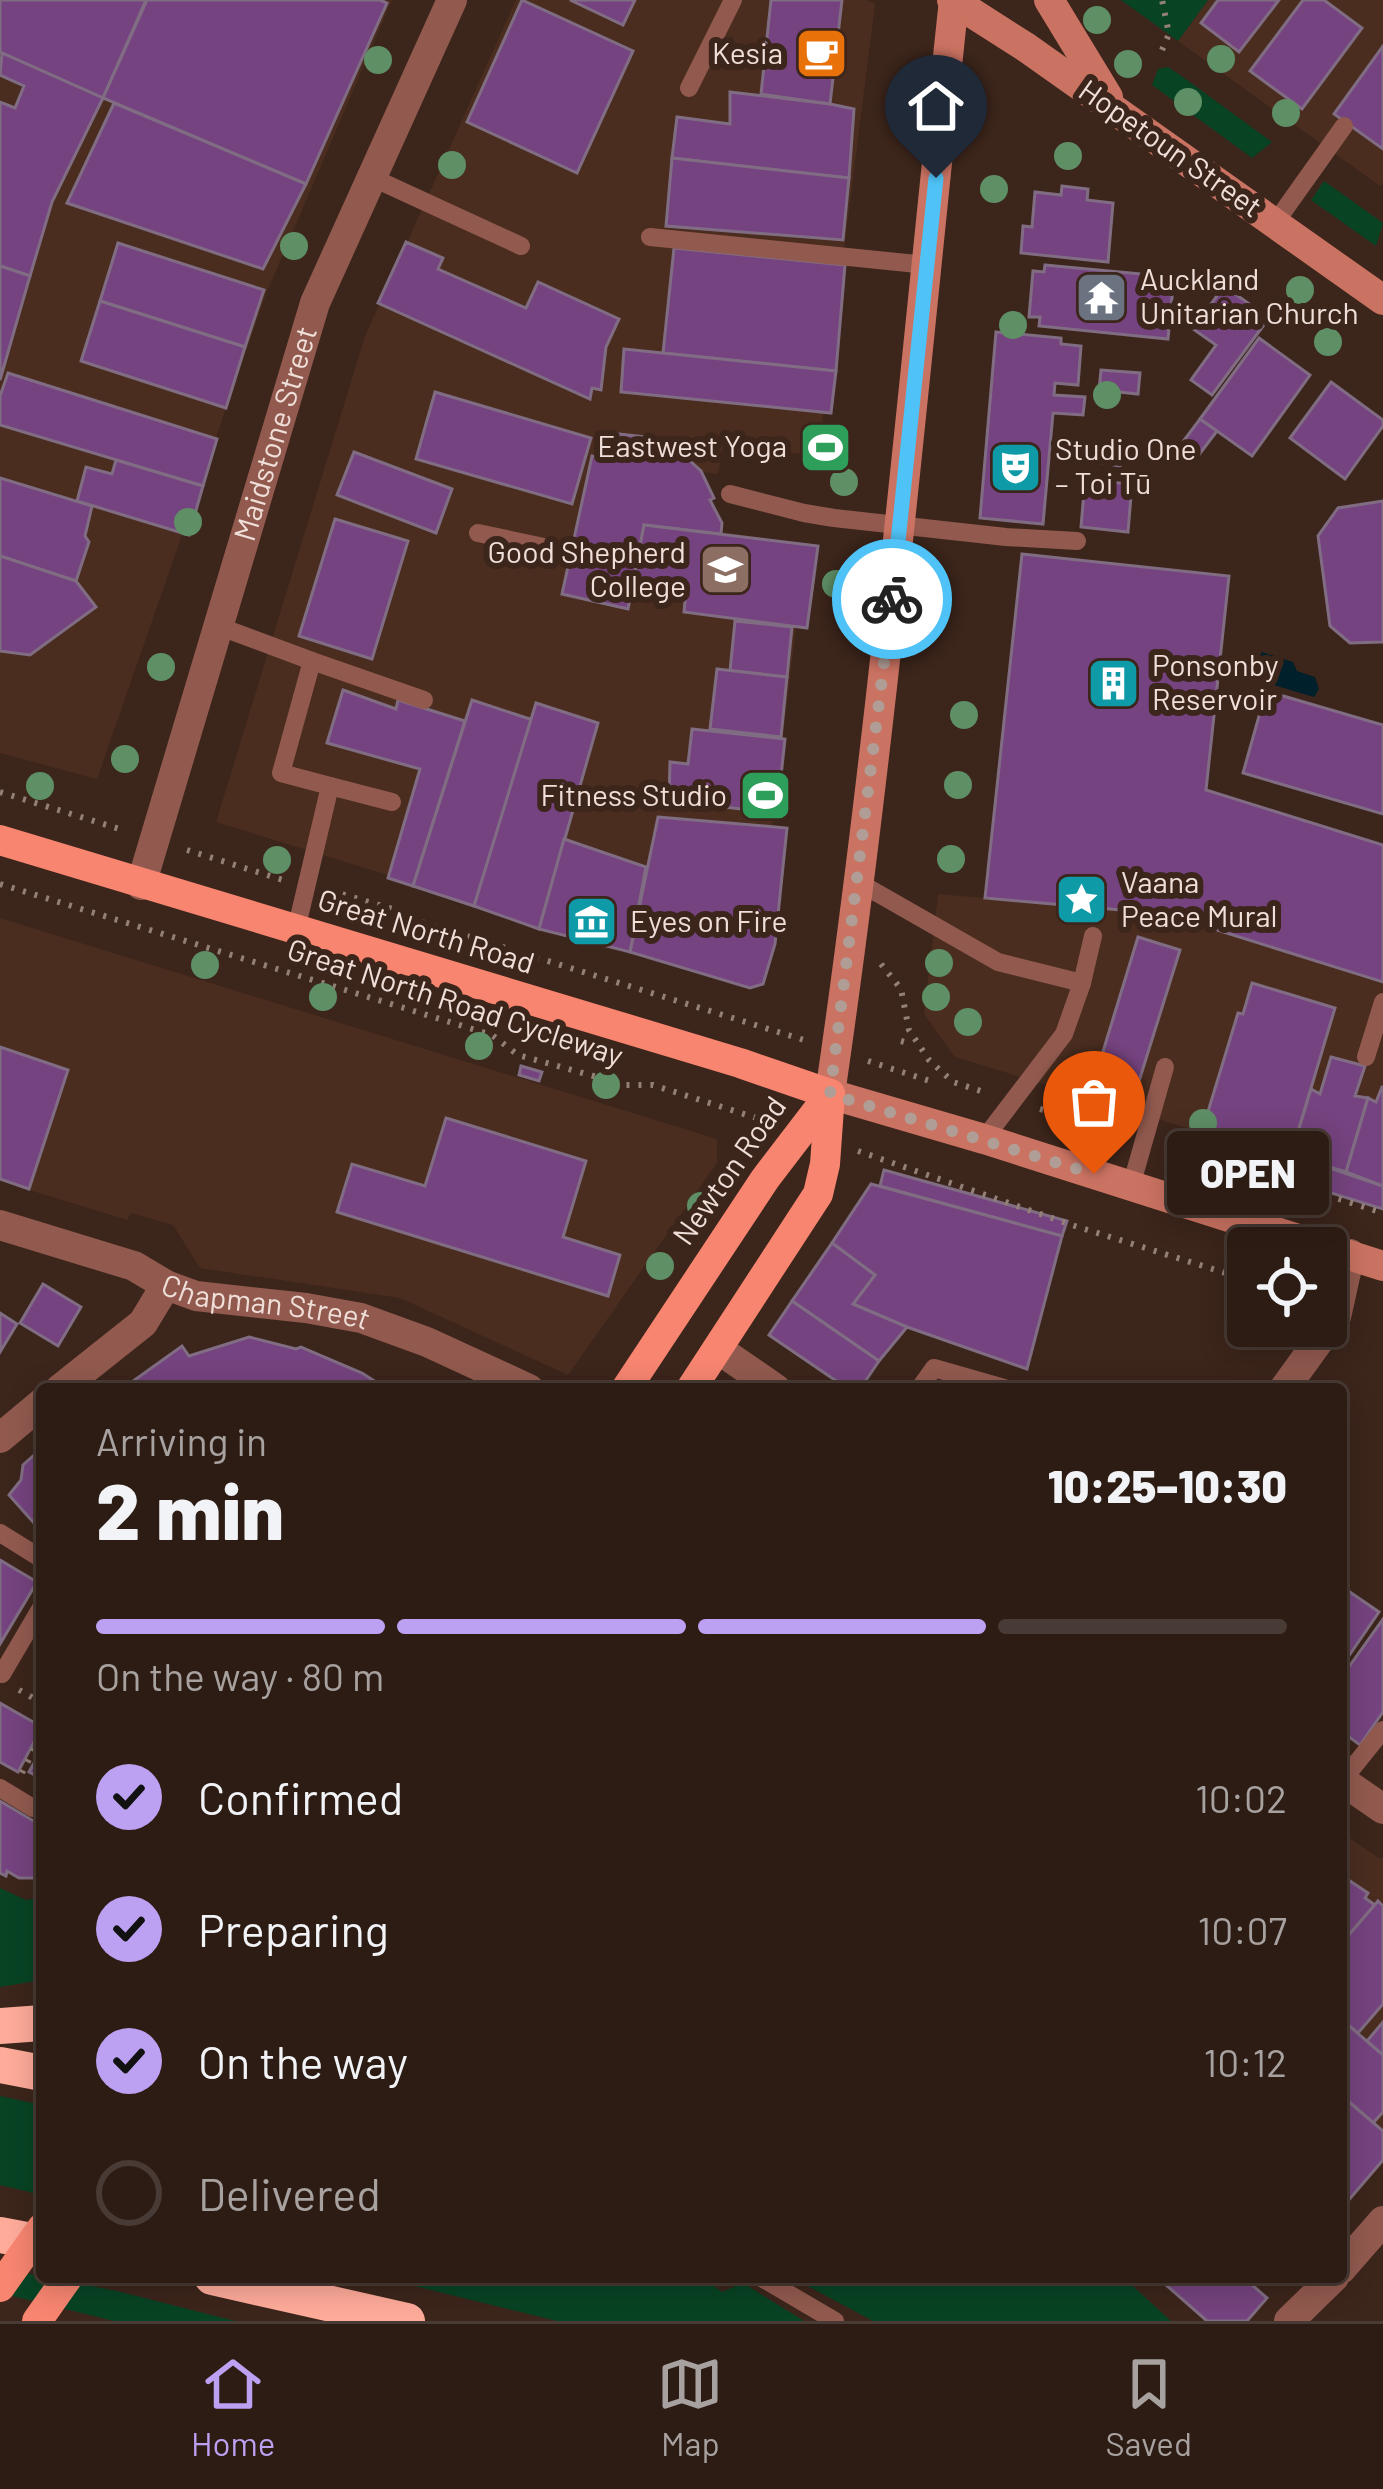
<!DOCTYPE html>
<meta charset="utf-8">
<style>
body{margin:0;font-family:Barlow,sans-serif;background:#35251d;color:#f1f3f6;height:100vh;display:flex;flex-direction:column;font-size:45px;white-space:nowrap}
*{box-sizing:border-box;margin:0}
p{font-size:39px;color:#a7a1a0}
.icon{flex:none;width:66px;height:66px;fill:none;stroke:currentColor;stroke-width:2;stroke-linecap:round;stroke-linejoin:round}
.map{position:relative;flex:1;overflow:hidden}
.panel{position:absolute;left:36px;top:1383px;width:1311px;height:900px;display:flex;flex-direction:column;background:#2d1c14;border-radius:12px;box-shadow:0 6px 30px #0003,0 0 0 3px #483a34}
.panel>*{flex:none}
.buttons{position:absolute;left:1227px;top:1227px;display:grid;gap:24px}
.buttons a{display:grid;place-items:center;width:120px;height:120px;border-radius:12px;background:#2d1c14;box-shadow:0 6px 30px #0003,0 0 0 3px #483a34;font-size:60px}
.pin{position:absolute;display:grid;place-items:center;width:102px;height:102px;color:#fff;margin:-123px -51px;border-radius:50% 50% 50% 0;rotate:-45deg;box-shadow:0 0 12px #0007}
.pin .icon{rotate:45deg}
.courier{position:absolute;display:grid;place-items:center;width:120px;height:120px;margin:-60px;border:9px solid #4fc3f7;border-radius:50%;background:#fff;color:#222;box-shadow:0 3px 15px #0007}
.bubble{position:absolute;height:84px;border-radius:12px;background:#2d1c14;box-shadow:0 6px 30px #0003,0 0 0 3px #483a34;font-size:39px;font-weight:800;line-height:84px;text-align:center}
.overview em{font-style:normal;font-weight:800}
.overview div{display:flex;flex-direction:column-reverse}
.overview{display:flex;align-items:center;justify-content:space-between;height:204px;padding:0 60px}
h1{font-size:78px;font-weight:800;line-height:90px}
.bar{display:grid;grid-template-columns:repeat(4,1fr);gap:18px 12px;align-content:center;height:144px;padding:0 60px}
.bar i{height:15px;border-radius:9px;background:#483a34}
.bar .current{background:#bca0f2}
.bar p{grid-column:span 4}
ol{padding:0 60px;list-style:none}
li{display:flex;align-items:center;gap:36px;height:132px}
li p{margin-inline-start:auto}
li .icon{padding:12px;border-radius:50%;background:#bca0f2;color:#111;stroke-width:4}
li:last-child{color:#a7a1a0}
li i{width:66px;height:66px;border:6px solid #483a34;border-radius:50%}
.tabs{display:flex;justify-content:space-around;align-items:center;height:168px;border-top:3px solid #483a34;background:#2d1c14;font-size:33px;color:#a7a1a0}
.tabs a{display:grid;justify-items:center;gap:6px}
.tabs .current{color:#bca0f2}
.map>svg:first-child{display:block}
</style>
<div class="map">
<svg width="1383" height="2321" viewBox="0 0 1383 2321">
<rect width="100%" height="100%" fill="#3c251b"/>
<g fill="#4a2d1f">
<polygon points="0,0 392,0 266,294 97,779 0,753"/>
<polygon points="516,0 866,0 875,4 818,456 723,445 718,474 702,472 714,498 711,500 722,523 722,532 806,544 758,944 743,985 216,822 365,336"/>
<polygon points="1208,0 1383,0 1383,182 1380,186 1178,41"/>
<polygon points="938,894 1166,914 1383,982 1383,1188 955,1057 924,1014"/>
<polygon points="0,918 717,1139 717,1163 568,1375 400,1298 200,1268 173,1225 131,1213 127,1220 0,1181"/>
<polygon points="1341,1832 1380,1859 1383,1857 1383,2163 1341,2212"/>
</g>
<g fill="#084324">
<polygon points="1121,0 1208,0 1178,41"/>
<polygon points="1168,67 1180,75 1272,142 1252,158 1152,85 1158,69"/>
<polygon points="1324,181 1383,223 1376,246 1311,200"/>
<polygon points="0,1888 26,1900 42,1897 42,1980 0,1987"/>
<polygon points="0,2096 42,2105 42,2195 0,2185"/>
<polygon points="0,2268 117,2291 235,2321 114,2321 0,2293"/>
<polygon points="378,2277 702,2277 722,2292 743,2283 804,2321 557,2321"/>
<polygon points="791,2277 1123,2277 1171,2321 873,2321"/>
</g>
<polygon fill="#00202b" points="1262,652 1293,662 1297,671 1315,677 1319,689 1314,697 1257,680 1253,669"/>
<g fill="#75437f" stroke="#806d83" stroke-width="3">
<polygon points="0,0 146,0 103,98 0,52"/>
<polygon points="147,0 380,0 387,3 306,184 103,98"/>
<polygon points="522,0 633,51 577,173 467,122"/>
<polygon points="570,0 635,0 623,25"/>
<polygon points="771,0 842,0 830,104 761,94"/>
<polygon points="1218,0 1279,0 1239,52 1201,23"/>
<polygon points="1303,0 1324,0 1362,28 1302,109 1250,71"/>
<polygon points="1383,46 1383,149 1334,114"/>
<polygon points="2,53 103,98 52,202 30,276 0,266 0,102 15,108 24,86 0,75"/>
<polygon points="730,92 830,104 854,109 849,178 672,158 677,117 730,124"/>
<polygon points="114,103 306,184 263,269 67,203"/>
<polygon points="672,158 849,178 843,240 666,226"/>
<polygon points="1062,186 1088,189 1087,200 1113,203 1108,262 1021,253 1023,226 1032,227 1035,192 1061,195"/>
<polygon points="406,242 443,258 438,269 526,308 538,282 619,319 606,347 601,390 592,388 590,399 378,303"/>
<polygon points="118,243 264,290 245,347 100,301"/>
<polygon points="674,248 845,265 836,371 663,353"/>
<polygon points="1045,265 1174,277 1168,339 1039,326 1040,317 1029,317 1033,271 1044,272"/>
<polygon points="0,266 30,276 0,380"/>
<polygon points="1224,286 1269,318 1212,395 1191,380 1216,345 1193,329"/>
<polygon points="100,301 245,347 226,408 81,361"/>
<polygon points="996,332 1061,338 1061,344 1081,346 1078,385 1055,383 1054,395 1085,397 1083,415 1053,413 1043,524 980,518"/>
<polygon points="1259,338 1310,375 1252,456 1200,419"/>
<polygon points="624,349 836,371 831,413 621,392"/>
<polygon points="1101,370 1140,373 1138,394 1099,390"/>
<polygon points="8,373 217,439 203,486 0,425 0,396"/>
<polygon points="1331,382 1383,420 1383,426 1345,479 1290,438"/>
<polygon points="435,392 591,438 572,504 416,459"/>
<polygon points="1200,419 1217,431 1195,460 1189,456 1193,451 1182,443"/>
<polygon points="619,434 691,442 689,460 701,471 714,498 710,500 722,523 721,534 644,525 628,609 562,594 592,456 614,461"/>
<polygon points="1075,442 1122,450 1120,466 1073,458"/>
<polygon points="354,452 452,489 436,533 337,495"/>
<polygon points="116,460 203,486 189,535 77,501 86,467 112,474"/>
<polygon points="0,478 92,506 85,536 89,542 76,581 0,556"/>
<polygon points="1085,480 1132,484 1128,532 1081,527"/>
<polygon points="1383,501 1383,642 1350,643 1330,626 1318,536 1338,508"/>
<polygon points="335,519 408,541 372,659 299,636"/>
<polygon points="644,525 818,546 807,628 684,612 685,601 631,594"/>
<polygon points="1022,554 1229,576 1206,790 1383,845 1383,982 1166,914 985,898"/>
<polygon points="0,556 76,581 96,607 30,655 0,651"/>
<polygon points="735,621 792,627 787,677 730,671"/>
<polygon points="717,669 787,677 781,737 710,729"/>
<polygon points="343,690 396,709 398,700 465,721 413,886 388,878 420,769 327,743"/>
<polygon points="1266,691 1383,725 1383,814 1243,773"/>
<polygon points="472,700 533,720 474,906 413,886"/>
<polygon points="536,703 598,723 539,929 474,906"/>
<polygon points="692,729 785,739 777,813 669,801 670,762 688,764"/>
<polygon points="658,817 787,828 775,944 763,984 750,988 630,952"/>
<polygon points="564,839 646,867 630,952 539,929"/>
<polygon points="1138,937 1180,950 1135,1094 1094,1081"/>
<polygon points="1252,983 1335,1008 1291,1155 1203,1128 1238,1013 1243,1014"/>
<polygon points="0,1047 68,1070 29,1189 0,1179"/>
<polygon points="1331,1057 1365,1066 1355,1096 1368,1098 1346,1172 1291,1155 1311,1089 1320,1094"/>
<polygon points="521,1066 542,1072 539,1081 519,1075"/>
<polygon points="1382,1087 1383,1087 1383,1186 1346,1172 1368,1098 1376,1102"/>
<polygon points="446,1118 586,1161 563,1237 620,1255 608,1296 337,1212 352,1164 425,1186"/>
<polygon points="1291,1155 1383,1186 1383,1209 1283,1178"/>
<polygon points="884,1170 1067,1221 1062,1236 880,1186"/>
<polygon points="871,1184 1062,1236 1027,1369 907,1327 853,1304 875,1275 832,1243"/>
<polygon points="832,1243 875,1275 853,1304 907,1327 879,1361 792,1301"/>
<polygon points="43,1284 81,1307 58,1346 20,1323"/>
<polygon points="792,1301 879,1361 860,1389 848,1389 769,1335"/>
<polygon points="0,1313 17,1324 0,1352"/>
<polygon points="249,1337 296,1349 301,1347 362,1373 387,1389 122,1389 182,1346 189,1356"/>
<polygon points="42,1448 42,1532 9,1495 21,1480 23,1465"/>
<polygon points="0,1560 37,1582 0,1644"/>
<polygon points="1341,1586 1379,1612 1346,1660 1341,1657"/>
<polygon points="1383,1619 1383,1712 1360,1745 1341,1731 1341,1678"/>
<polygon points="0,1703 42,1727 18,1772 0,1762"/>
<polygon points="42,1749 42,1779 29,1772"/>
<polygon points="0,1801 42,1826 42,1878 19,1878 7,1871 6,1876 0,1873"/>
<polygon points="1341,1875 1368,1893 1365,1898 1375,1905 1341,1944"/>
<polygon points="1378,1901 1383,1906 1383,2004 1358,2033 1341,2019 1341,1944"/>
<polygon points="1341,2019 1383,2055 1383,2112 1373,2123 1341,2095"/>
<polygon points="1383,2022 1383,2055 1367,2041"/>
<polygon points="1341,2095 1383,2131 1383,2160 1341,2209"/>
<polygon points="1157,2277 1243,2277 1267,2298 1247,2321 1207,2321"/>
</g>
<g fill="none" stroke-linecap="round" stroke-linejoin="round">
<g stroke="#938077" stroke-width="6" stroke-dasharray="3 9" stroke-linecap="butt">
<polyline points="1162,50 1169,34 1162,0"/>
<polyline points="0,792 123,830"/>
<polyline points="187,850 283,880"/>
<polyline points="0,884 492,1035 518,1055 626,1085 653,1085 766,1121"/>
<polyline points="331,891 396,910 418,921 804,1040"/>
<polyline points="881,964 901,989 909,1030 929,1060 953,1082 987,1093"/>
<polyline points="901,1041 912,1044"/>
<polyline points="868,1061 933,1082"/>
<polyline points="1040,1109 1120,1130"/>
<polyline points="1167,1144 1383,1213"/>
<polyline points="858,1151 1075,1226 1248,1280"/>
<polyline points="19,1690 42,1703"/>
<polyline points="22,1773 42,1734"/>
</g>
<g stroke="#925a4f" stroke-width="18">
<polyline points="689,88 733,0"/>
<polyline points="371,177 521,246"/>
<polyline points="1275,223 1344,126"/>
<polyline points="650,237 927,265"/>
<polyline points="730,494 804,513 834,518 1006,537 1077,541"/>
<polyline points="478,533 553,549"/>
<polyline points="218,626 312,661 281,773 330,786 296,930"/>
<polyline points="312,661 424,700"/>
<polyline points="330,786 392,802"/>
<polyline points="858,882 998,962 1082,983"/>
<polyline points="1366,1057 1383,1002"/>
<polyline points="984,1139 1064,1034 1082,983 1093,936"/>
<polyline points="1131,1186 1165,1067"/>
<polyline points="919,1389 934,1368 1004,1388"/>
<polyline points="0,1533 42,1559"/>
<polyline points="2,1674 42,1606"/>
<polyline points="1342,1781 1383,1730"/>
<polyline points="0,1788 33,1808 42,1808"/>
<polyline points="760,2277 835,2321"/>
</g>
<g stroke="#925a4f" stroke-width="30">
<path id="s1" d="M141,885L315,303L452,0"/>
<path id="s2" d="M0,1225L134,1266L166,1285L196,1296L306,1308L361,1318L427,1342L529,1389"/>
<polyline points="718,1349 776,1389"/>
<polyline points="60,1389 143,1323 166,1285"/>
<polyline points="1284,1389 1336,1317 1350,1254"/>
<polyline points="0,1438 42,1403"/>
<polyline points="1341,1780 1383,1809"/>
<polyline points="1341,2269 1383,2221"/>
<polyline points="1289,2321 1334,2277"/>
</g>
<g stroke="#cb7362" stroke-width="30">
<polyline points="952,0 1027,48 1383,300"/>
<path d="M954,0C915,365 883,731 830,1094L984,1139L1383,1266"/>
<polyline points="1049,0 1108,97"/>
</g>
<g stroke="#f78570" stroke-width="30">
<polyline points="0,840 740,1063 830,1094"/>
<polyline points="626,1389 765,1179 830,1094"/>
<polyline points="691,1389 818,1194 825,1164 830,1094"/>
<polyline points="37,2321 68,2277"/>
</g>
<g stroke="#feab9a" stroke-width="36">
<polyline points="0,2026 42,2023"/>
<polyline points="0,2065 42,2073"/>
<polyline points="0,2235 42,2243"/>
<polyline points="212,2277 407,2321"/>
</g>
<polyline stroke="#f78570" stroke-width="30" points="0,2287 42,2228"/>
</g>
<g fill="#5e8f65">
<circle cx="1097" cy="20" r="14"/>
<circle cx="1221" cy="59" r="14"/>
<circle cx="378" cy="60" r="14"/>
<circle cx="1128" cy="64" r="14"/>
<circle cx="1188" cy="102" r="14"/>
<circle cx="1286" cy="113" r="14"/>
<circle cx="1068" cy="156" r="14"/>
<circle cx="452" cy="165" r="14"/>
<circle cx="994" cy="189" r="14"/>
<circle cx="294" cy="246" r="14"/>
<circle cx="1300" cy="290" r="14"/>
<circle cx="1013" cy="325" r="14"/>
<circle cx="1328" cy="342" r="14"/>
<circle cx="1107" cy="395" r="14"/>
<circle cx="844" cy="482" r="14"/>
<circle cx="188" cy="522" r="14"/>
<circle cx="836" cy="584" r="14"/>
<circle cx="161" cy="667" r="14"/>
<circle cx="964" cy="715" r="14"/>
<circle cx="125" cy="759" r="14"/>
<circle cx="958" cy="785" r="14"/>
<circle cx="40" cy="786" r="14"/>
<circle cx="951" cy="859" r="14"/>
<circle cx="277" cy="860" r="14"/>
<circle cx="939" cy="963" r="14"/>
<circle cx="205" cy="965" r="14"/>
<circle cx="323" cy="997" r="14"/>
<circle cx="936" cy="997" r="14"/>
<circle cx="968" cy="1022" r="14"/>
<circle cx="479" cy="1046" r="14"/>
<circle cx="606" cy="1085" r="14"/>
<circle cx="1203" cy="1123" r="14"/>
<circle cx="701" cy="1206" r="14"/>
<circle cx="660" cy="1266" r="14"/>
</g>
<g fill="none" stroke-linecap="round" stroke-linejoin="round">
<polyline stroke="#b09e96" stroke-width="12" stroke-dasharray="0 21.6" points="892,599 830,1094 1094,1174"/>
<polyline stroke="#4fc3f7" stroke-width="15" points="892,599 936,178"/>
</g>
<defs>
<symbol id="cafe-square" viewBox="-11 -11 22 22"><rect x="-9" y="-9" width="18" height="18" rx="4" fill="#e8710a" stroke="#3c251b"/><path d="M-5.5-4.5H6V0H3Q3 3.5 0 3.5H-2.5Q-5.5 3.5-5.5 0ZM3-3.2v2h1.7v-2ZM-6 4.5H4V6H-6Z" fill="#fff"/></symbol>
<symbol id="temple-square" viewBox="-11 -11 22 22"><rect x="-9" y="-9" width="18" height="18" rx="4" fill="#6b7280" stroke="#3c251b"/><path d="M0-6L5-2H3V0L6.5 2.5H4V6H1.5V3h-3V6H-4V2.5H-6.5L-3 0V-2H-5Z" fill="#fff"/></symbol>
<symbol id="stadium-square" viewBox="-11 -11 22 22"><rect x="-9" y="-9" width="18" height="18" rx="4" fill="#2e9e5b" stroke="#3c251b"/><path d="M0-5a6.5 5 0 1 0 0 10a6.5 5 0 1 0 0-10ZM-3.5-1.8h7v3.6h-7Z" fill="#fff"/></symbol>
<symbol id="theatre-square" viewBox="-11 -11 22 22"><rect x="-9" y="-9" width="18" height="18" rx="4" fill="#0f9aa8" stroke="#3c251b"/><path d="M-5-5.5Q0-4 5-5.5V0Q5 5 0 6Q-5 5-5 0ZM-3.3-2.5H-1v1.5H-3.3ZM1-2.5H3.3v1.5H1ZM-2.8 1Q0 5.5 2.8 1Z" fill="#fff"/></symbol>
<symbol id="university-square" viewBox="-11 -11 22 22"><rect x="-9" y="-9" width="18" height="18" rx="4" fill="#8d6e63" stroke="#3c251b"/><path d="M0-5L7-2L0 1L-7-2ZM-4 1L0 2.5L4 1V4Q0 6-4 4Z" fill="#fff"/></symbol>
<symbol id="building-square" viewBox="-11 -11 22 22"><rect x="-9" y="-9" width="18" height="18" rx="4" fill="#0f9aa8" stroke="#3c251b"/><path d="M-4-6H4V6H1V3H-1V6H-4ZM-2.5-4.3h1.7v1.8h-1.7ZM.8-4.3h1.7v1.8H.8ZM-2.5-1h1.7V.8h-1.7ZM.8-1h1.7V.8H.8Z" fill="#fff"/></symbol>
<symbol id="sight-square" viewBox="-11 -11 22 22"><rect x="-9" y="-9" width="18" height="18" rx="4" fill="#0f9aa8" stroke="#3c251b"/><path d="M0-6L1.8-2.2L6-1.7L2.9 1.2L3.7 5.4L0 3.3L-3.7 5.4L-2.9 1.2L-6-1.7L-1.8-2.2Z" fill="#fff"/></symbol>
<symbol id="museum-square" viewBox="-11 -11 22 22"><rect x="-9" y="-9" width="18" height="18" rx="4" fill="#0f9aa8" stroke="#3c251b"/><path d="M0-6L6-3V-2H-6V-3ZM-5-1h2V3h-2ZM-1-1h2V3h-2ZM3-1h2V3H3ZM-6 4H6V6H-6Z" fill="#fff"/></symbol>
</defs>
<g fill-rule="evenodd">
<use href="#cafe-square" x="792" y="24" width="59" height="59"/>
<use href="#temple-square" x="1072" y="268" width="59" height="59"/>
<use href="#stadium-square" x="796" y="418" width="59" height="59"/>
<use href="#theatre-square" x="986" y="438" width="59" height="59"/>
<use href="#university-square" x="696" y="540" width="59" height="59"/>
<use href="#building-square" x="1084" y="654" width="59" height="59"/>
<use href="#stadium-square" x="736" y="766" width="59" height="59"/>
<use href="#sight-square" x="1052" y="870" width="59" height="59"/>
<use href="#museum-square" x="562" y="892" width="59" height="59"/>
</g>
<g text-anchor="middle" stroke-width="12" stroke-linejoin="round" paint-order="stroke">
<g font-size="30" fill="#efdfd8" stroke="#3c251b" text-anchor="start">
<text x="783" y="64" text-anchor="end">Kesia</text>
<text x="1140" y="290">Auckland<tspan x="1140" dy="34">Unitarian Church</tspan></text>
<text x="787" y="457" text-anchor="end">Eastwest Yoga</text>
<text x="1055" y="460">Studio One<tspan x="1055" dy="34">– Toi Tū</tspan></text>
<text x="686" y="563" text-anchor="end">Good Shepherd<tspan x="686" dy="34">College</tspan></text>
<text x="1152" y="676">Ponsonby<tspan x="1152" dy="34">Reservoir</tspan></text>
<text x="727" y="806" text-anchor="end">Fitness Studio</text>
<text x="1121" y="893">Vaana<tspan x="1121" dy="34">Peace Mural</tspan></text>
<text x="630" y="932">Eyes on Fire</text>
</g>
<g font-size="30" fill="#efdfd8" stroke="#3c251b">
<text transform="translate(1170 149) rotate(35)" y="10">Hopetoun Street</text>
<text dy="10" stroke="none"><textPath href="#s1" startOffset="471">Maidstone Street</textPath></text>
<text transform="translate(426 932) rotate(17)" y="10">Great North Road</text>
<text transform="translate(455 1003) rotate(18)" y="10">Great North Road Cycleway</text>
<text transform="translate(730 1171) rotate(-55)" y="10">Newton Road</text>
<text dy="10" stroke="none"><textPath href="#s2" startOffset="279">Chapman Street</textPath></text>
</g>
</g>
</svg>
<div class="buttons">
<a><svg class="icon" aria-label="locate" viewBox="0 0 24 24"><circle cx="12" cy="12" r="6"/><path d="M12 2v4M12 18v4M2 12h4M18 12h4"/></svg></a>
</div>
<div class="pin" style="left:1094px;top:1174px;background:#ea580c"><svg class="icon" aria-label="bag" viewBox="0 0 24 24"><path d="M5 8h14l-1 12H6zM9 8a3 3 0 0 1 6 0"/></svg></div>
<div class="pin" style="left:936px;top:178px;background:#1f2937"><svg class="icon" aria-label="home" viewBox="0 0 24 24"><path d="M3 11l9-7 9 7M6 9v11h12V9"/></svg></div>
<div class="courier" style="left:892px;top:599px"><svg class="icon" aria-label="bike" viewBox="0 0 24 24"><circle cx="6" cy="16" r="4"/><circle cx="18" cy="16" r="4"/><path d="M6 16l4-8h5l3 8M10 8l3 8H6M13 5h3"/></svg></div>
<div class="bubble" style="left:1167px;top:1131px;width:162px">OPEN</div>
<section class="panel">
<div class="overview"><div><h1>2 min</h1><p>Arriving in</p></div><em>10:25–10:30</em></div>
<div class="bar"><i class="current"></i><i class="current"></i><i class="current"></i><i></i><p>On the way · 80 m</p></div>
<ol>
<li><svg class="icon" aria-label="check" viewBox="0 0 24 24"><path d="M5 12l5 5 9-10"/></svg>Confirmed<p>10:02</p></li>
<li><svg class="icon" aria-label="check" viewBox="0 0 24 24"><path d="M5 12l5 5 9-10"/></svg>Preparing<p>10:07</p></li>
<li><svg class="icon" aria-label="check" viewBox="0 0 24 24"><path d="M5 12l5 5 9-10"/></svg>On the way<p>10:12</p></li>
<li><i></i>Delivered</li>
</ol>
</section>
</div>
<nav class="tabs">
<a class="current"><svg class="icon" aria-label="home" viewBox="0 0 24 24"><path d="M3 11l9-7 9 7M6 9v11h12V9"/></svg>Home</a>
<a><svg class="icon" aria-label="map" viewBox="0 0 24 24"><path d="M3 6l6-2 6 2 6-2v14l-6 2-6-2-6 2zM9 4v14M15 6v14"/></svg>Map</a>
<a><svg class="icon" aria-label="saved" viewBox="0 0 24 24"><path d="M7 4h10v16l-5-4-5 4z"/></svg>Saved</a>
</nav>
